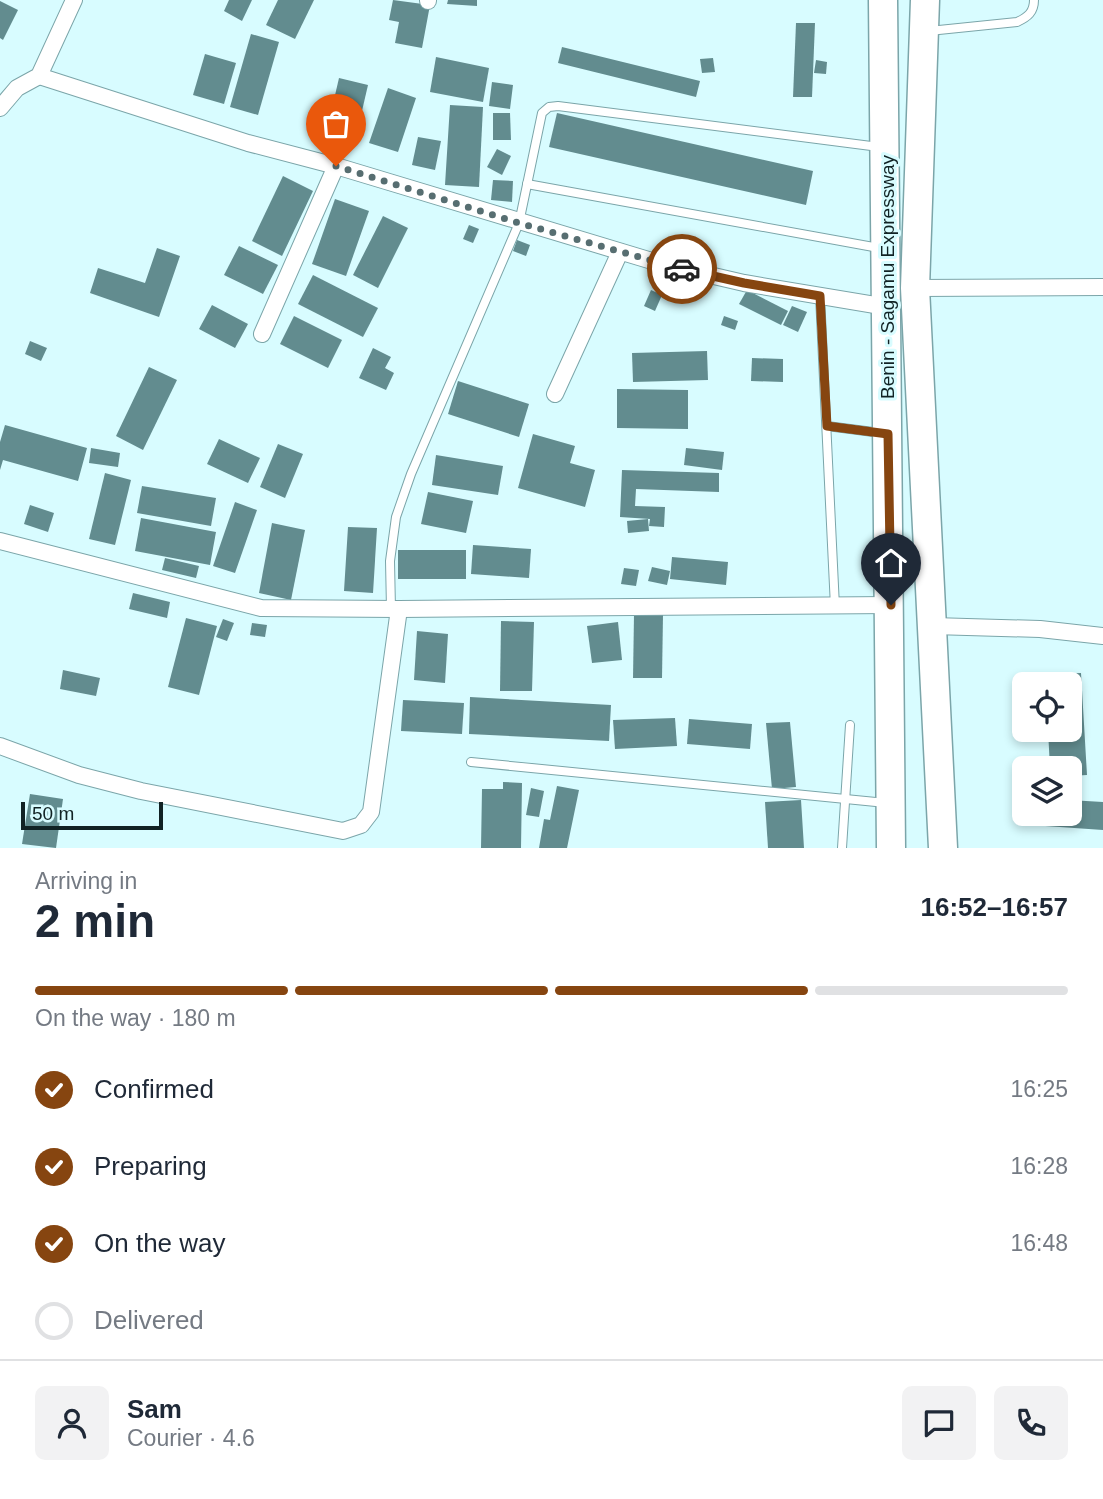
<!DOCTYPE html>
<meta charset="utf-8">
<style>
body{margin:0;font-family:Arial,sans-serif;background:#f2f2f3;color:#1f2937;height:100vh;display:flex;flex-direction:column;font-size:26px;white-space:nowrap}
*{box-sizing:border-box;margin:0}
p{font-size:23px;color:#747a83}
.icon{flex:none;width:38px;height:38px;fill:none;stroke:currentColor;stroke-width:2;stroke-linecap:round;stroke-linejoin:round}
.map{position:relative;height:848px;overflow:hidden}
.side{display:flex;flex-direction:column;background:#fff;flex:1}
.side>*{flex:none}
.controls{position:absolute;left:1012px;top:672px;display:grid;gap:14px}
.controls a{display:grid;place-items:center;width:70px;height:70px;border-radius:10px;background:#fff;box-shadow:0 4px 10px #0003;font-size:35px}
.scale{position:absolute;left:21px;bottom:18px;width:142px;box-sizing:border-box;padding-left:7px;border:4px solid #112224;border-top:0;font-size:19px;line-height:24px;white-space:nowrap;color:#112224;-webkit-text-stroke:5px #d8fcff;paint-order:stroke}
.pin{position:absolute;display:grid;place-items:center;width:60px;height:60px;color:#fff;margin:-72px -30px;border-radius:50% 50% 50% 0;rotate:-45deg;box-shadow:0 0 7px #0007}
.pin .icon{rotate:45deg}
.courier{position:absolute;display:grid;place-items:center;width:70px;height:70px;margin:-35px;border:5px solid #864510;border-radius:50%;background:#fff;color:#222;box-shadow:0 2px 9px #0007}
.head em{font-style:normal;font-weight:600}
.head div{display:flex;flex-direction:column-reverse}
.head{display:flex;align-items:center;justify-content:space-between;height:119px;padding:0 35px}
h1{font-size:46px;font-weight:600;line-height:52px}
.bar{display:grid;grid-template-columns:repeat(4,1fr);gap:10px 7px;align-content:center;height:84px;padding:0 35px}
.bar i{height:9px;border-radius:5px;background:#e0e1e3}
.bar .active{background:#864510}
.bar p{grid-column:span 4}
.line{display:flex;align-items:center;gap:18px;padding:0 35px;border-top:2px solid #e0e1e3}
.line div{flex:1}
.round{display:grid;place-items:center;flex:none;width:74px;height:74px;border-radius:10px;background:#f2f2f3}
ol{padding:0 35px;list-style:none}
li{display:flex;align-items:center;gap:21px;height:77px}
li p{margin-inline-start:auto}
li .icon{padding:7px;border-radius:50%;background:#864510;color:#fff;stroke-width:4}
li:last-child{color:#747a83}
li i{width:38px;height:38px;border:4px solid #e0e1e3;border-radius:50%}
.map>svg:first-child{display:block}
</style>
<div class="map">
<svg width="1103" height="848" viewBox="0 0 1103 848">
<rect width="100%" height="100%" fill="#d8fcff"/>
<g fill="#628c8f">
<polygon points="229,0 252,0 242,21 224,11"/>
<polygon points="278,0 314,0 295,39 266,25"/>
<polygon points="393,0 430,5 422,48 395,43 399,22 389,20"/>
<polygon points="448,0 477,0 477,6 447,4"/>
<polygon points="0,1 18,10 3,40 0,38"/>
<polygon points="796,23 815,23 812,97 793,97"/>
<polygon points="251,34 279,42 258,115 230,107"/>
<polygon points="562,47 700,81 696,97 558,63"/>
<polygon points="205,54 236,63 224,104 193,95"/>
<polygon points="436,57 489,68 483,102 430,92"/>
<polygon points="713,58 715,72 702,73 700,59"/>
<polygon points="816,60 827,62 826,74 814,73"/>
<polygon points="339,78 368,85 355,141 326,134"/>
<polygon points="492,82 513,85 510,109 489,106"/>
<polygon points="388,88 416,98 398,152 369,143"/>
<polygon points="450,105 483,107 479,187 445,185"/>
<polygon points="493,113 510,113 511,140 493,140"/>
<polygon points="557,113 813,171 806,205 549,147"/>
<polygon points="418,137 441,141 435,170 412,165"/>
<polygon points="497,149 511,156 502,175 487,167"/>
<polygon points="283,176 313,191 282,256 252,241"/>
<polygon points="493,180 513,181 512,202 491,200"/>
<polygon points="335,199 369,211 346,276 312,264"/>
<polygon points="383,216 408,228 378,288 353,275"/>
<polygon points="469,225 479,229 473,243 463,239"/>
<polygon points="517,240 530,245 526,256 513,251"/>
<polygon points="239,246 278,265 263,294 224,275"/>
<polygon points="157,248 180,256 159,317 90,293 98,268 145,283"/>
<polygon points="313,275 378,308 363,337 298,304"/>
<polygon points="651,290 662,295 655,311 644,306"/>
<polygon points="747,290 788,311 781,325 739,304"/>
<polygon points="212,305 248,324 235,348 199,329"/>
<polygon points="792,306 807,312 798,332 783,325"/>
<polygon points="294,316 342,340 328,368 280,344"/>
<polygon points="724,316 738,321 735,330 721,325"/>
<polygon points="30,341 47,348 41,361 25,354"/>
<polygon points="373,348 391,357 385,368 394,373 386,390 359,378"/>
<polygon points="707,351 708,380 633,382 632,353"/>
<polygon points="752,358 783,359 783,382 751,381"/>
<polygon points="149,367 177,380 143,450 116,436"/>
<polygon points="458,381 529,404 519,437 448,414"/>
<polygon points="617,389 688,390 688,429 617,428"/>
<polygon points="5,425 87,448 78,481 3,460 0,470 0,442"/>
<polygon points="533,434 575,446 570,463 595,470 585,507 518,488"/>
<polygon points="219,439 260,458 248,483 207,464"/>
<polygon points="278,444 303,454 285,498 260,487"/>
<polygon points="91,448 120,453 118,467 89,463"/>
<polygon points="686,448 724,452 722,470 684,465"/>
<polygon points="436,455 503,466 498,495 432,485"/>
<polygon points="622,470 719,473 719,492 636,489 635,506 665,507 664,527 649,526 650,519 620,517"/>
<polygon points="105,473 131,480 115,545 89,539"/>
<polygon points="142,486 216,498 211,526 137,513"/>
<polygon points="428,492 473,501 466,533 421,524"/>
<polygon points="235,502 257,510 235,573 213,566"/>
<polygon points="30,505 54,513 48,532 24,524"/>
<polygon points="141,518 216,532 210,565 135,551"/>
<polygon points="648,519 649,531 628,533 627,521"/>
<polygon points="272,523 305,530 291,600 259,593"/>
<polygon points="348,527 377,528 373,593 344,591"/>
<polygon points="473,545 531,549 529,578 471,574"/>
<rect x="398" y="550" width="68" height="29"/>
<polygon points="672,557 728,562 726,585 670,579"/>
<polygon points="165,558 199,566 196,578 162,570"/>
<polygon points="652,567 670,571 667,585 648,581"/>
<polygon points="624,568 639,570 636,586 621,584"/>
<polygon points="133,593 170,602 167,618 129,609"/>
<polygon points="634,614 663,614 662,678 633,678"/>
<polygon points="186,618 217,626 199,695 168,687"/>
<polygon points="223,619 234,623 227,641 216,637"/>
<polygon points="501,621 534,622 532,691 500,691"/>
<polygon points="618,622 622,660 592,663 587,626"/>
<polygon points="252,623 267,625 265,637 250,635"/>
<polygon points="417,631 448,634 445,683 414,680"/>
<polygon points="63,670 100,678 96,696 60,689"/>
<polygon points="1081,673 1087,775 1069,776 1069,768 1050,768 1048,730 1069,730 1069,684 1045,684 1045,674"/>
<polygon points="470,697 611,705 609,741 469,734"/>
<polygon points="403,700 464,703 462,734 401,731"/>
<polygon points="675,718 677,746 615,749 613,720"/>
<polygon points="689,719 752,724 750,749 687,744"/>
<polygon points="790,722 796,787 772,789 766,723"/>
<polygon points="503,782 522,783 521,848 481,848 482,789 503,789"/>
<polygon points="557,786 579,790 567,848 539,848 544,819 550,820"/>
<polygon points="531,788 544,791 539,817 526,815"/>
<polygon points="30,794 63,799 56,848 22,844"/>
<polygon points="801,800 804,848 768,848 765,802"/>
<polygon points="1069,800 1103,802 1103,830 1031,825 1032,814 1069,814"/>
</g>
<g fill="none" stroke-linecap="round" stroke-linejoin="round">
<defs>
<g id="lane">
<path d="M929,31L1017,22C1028,17 1034,12 1034,0"/>
<polyline points="527,184 879,248"/>
<polyline points="820,296 835,607"/>
<polyline points="827,426 881,433"/>
<polyline points="391,609 390,561 396,517 411,474 519,223 542,113 549,107 558,106 879,147"/>
<polyline points="471,762 886,803"/>
<polyline points="842,848 850,725"/>
</g>
<g id="street">
<polyline points="428,1 428,0"/>
<polyline points="39,76 248,143 336,166 662,264 744,283 887,307"/>
<polyline points="0,108 17,88 39,76 74,0"/>
<polyline points="915,288 1103,287"/>
<polyline points="262,334 336,166"/>
<polyline points="555,394 620,252"/>
<polyline points="0,541 261,608 399,609 891,605"/>
<polyline points="933,626 1040,629 1103,636"/>
<polyline points="0,746 79,775 141,791 343,831 361,825 371,812 399,609"/>
</g>
<g id="highway">
<polyline points="883,0 891,848"/>
<polyline points="925,0 915,288 943,848"/>
</g>
</defs>
<use href="#lane" stroke="#7ba5a9" stroke-width="10"/>
<use href="#street" stroke="#7ba5a9" stroke-width="18"/>
<use href="#highway" stroke="#7ba5a9" stroke-width="31"/>
<use href="#lane" stroke="#fff" stroke-width="8"/>
<use href="#street" stroke="#fff" stroke-width="16"/>
<use href="#highway" stroke="#fff" stroke-width="28"/>
</g>
<g fill="none" stroke-linecap="round" stroke-linejoin="round">
<polyline stroke="#576e71" stroke-width="7" stroke-dasharray="0 12.6" points="336,166 519,223 682,269"/>
<polyline stroke="#864510" stroke-width="9" points="682,269 744,283 820,296 827,426 888,434 891,605"/>
</g>
<g text-anchor="middle" stroke-width="6" stroke-linejoin="round" paint-order="stroke">
<g font-size="19" fill="#112224" stroke="#d8fcff">
<text transform="translate(887 277) rotate(-90)" y="7">Benin - Sagamu Expressway</text>
</g>
</g>
</svg>
<div class="controls">
<a><svg class="icon" aria-label="locate" viewBox="0 0 24 24"><circle cx="12" cy="12" r="6"/><path d="M12 2v4M12 18v4M2 12h4M18 12h4"/></svg></a>
<a><svg class="icon" aria-label="layers" viewBox="0 0 24 24"><path d="M12 4l9 5-9 5-9-5zM3 14l9 5 9-5"/></svg></a>
</div>
<div class="scale">50 m</div>
<div class="pin" style="left:336px;top:166px;background:#ea580c"><svg class="icon" aria-label="bag" viewBox="0 0 24 24"><path d="M5 8h14l-1 12H6zM9 8a3 3 0 0 1 6 0"/></svg></div>
<div class="pin" style="left:891px;top:605px;background:#1f2937"><svg class="icon" aria-label="home" viewBox="0 0 24 24"><path d="M3 11l9-7 9 7M6 9v11h12V9"/></svg></div>
<div class="courier" style="left:682px;top:269px"><svg class="icon" aria-label="car" viewBox="0 0 24 24"><path d="M5 17H2v-5l4-1 3-4h7l3 4 3 1v5h-3M9 17h6M6 11h13"/><circle cx="7" cy="17" r="2"/><circle cx="17" cy="17" r="2"/></svg></div>
</div>
<section class="side">
<div class="head"><div><h1>2 min</h1><p>Arriving in</p></div><em>16:52–16:57</em></div>
<div class="bar"><i class="active"></i><i class="active"></i><i class="active"></i><i></i><p>On the way · 180 m</p></div>
<ol>
<li><svg class="icon" aria-label="check" viewBox="0 0 24 24"><path d="M5 12l5 5 9-10"/></svg>Confirmed<p>16:25</p></li>
<li><svg class="icon" aria-label="check" viewBox="0 0 24 24"><path d="M5 12l5 5 9-10"/></svg>Preparing<p>16:28</p></li>
<li><svg class="icon" aria-label="check" viewBox="0 0 24 24"><path d="M5 12l5 5 9-10"/></svg>On the way<p>16:48</p></li>
<li><i></i>Delivered</li>
</ol>
<div class="line" style="height:126px"><a class="round"><svg class="icon" aria-label="person" viewBox="0 0 24 24"><circle cx="12" cy="8" r="4"/><path d="M4 21q1-7 8-7t8 7"/></svg></a><div><b>Sam</b><p>Courier · 4.6</p></div><a class="round"><svg class="icon" aria-label="chat" viewBox="0 0 24 24"><path d="M4 5h16v11H9l-5 4z"/></svg></a><a class="round"><svg class="icon" aria-label="phone" viewBox="0 0 24 24"><path d="M5 4h4l2 5-3 2q2 4 5 5l2-3 5 2v4C11 20 4 13 5 4z"/></svg></a></div>
</section>
